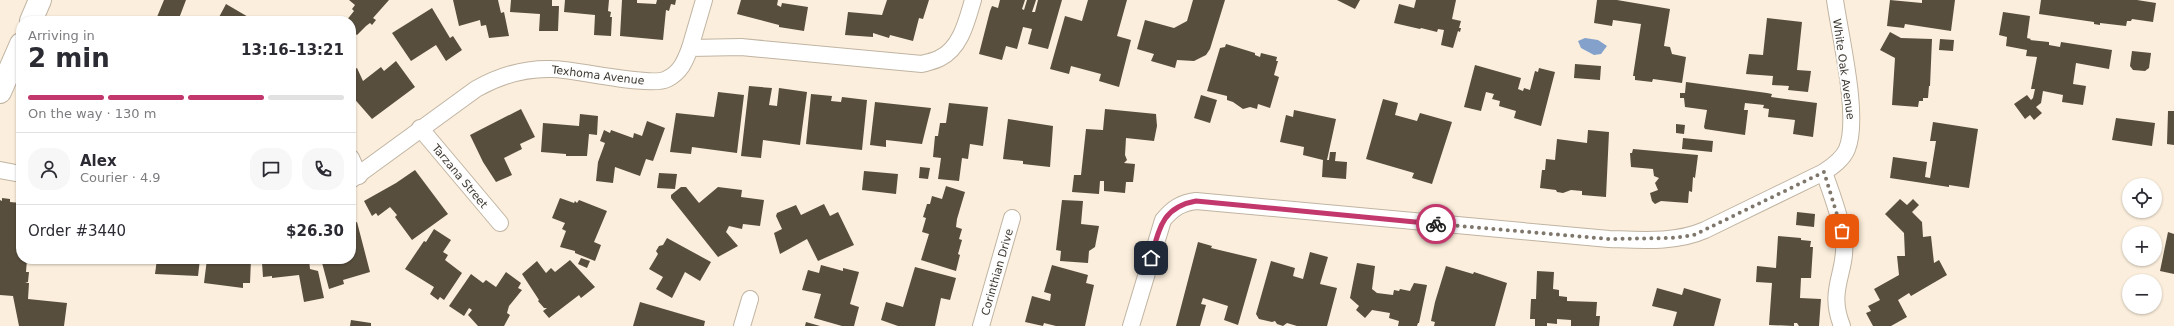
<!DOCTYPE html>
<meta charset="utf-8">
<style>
body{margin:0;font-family:"DejaVu Sans",sans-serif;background:#f7f7f7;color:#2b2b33;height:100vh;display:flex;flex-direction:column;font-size:15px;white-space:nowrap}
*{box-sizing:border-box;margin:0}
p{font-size:13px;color:#7c7c81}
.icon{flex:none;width:22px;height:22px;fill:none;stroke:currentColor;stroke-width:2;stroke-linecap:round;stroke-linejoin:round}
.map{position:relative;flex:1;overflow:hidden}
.details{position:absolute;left:16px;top:16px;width:340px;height:248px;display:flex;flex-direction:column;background:#fff;border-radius:16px;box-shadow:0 1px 3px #0004}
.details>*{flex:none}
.controls{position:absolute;left:2122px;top:178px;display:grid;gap:8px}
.controls a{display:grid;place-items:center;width:40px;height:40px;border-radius:50%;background:#fff;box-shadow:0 1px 3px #0004;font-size:20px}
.pin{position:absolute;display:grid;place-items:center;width:34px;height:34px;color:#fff;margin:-17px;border-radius:8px;box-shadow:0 2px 6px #0006}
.courier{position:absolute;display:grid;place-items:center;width:40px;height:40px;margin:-20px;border:3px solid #c3386c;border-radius:50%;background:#fff;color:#222;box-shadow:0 1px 5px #0007}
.overview em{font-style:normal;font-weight:700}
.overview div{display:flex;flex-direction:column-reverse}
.overview{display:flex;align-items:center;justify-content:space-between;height:68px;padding:0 12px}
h1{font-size:26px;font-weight:700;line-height:30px}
.bar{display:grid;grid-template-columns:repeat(4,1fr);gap:6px 4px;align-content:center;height:48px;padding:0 12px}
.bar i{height:5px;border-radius:3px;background:#e1e1e2}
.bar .current{background:#c3386c}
.bar p{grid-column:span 4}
.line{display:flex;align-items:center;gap:10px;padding:0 12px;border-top:1px solid #e1e1e2}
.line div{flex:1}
.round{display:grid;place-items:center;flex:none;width:42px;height:42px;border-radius:16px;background:#f7f7f7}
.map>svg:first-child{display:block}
</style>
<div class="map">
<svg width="2174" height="326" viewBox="0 0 2174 326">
<rect width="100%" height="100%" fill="#fbeedc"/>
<polygon fill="#83a1ca" points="1585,38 1598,40 1607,46 1601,54 1594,55 1581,48 1578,41"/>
<g fill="#584e3e">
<polygon points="164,0 186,0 178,21 150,21 152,16 157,17"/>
<polygon points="349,0 389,0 373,18 376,20 372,25 370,23 366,26 357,35 351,30 353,28 351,21 346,21 354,11 352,9 355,5"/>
<polygon points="453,0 498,0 501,13 504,12 509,36 489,38 486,25 481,26 480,20 459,26"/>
<polygon points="511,0 552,0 552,6 559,6 558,31 539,31 540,14 510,12"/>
<polygon points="565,0 609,0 608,11 611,12 610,17 612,17 611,36 594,35 595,15 564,12"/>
<polygon points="622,0 637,0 637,3 656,4 657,0 676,0 675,5 671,4 669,11 666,10 663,40 620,36"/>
<polygon points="741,0 778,0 777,5 781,7 782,3 808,7 804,31 779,27 779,25 737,14"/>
<polygon points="887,0 929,0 923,19 919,18 913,41 890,35 889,38 873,33 873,37 845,35 848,12 882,15"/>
<polygon points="1000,0 1025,0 1022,9 1024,10 1027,0 1036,0 1032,12 1035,12 1038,0 1062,0 1048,49 1028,44 1032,29 1023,27 1017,49 1006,46 1002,60 979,54 990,11 992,6 998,8"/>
<polygon points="1088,0 1127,0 1117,36 1131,40 1119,87 1099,81 1101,74 1071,66 1069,74 1050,69 1065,16 1082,21"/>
<polygon points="1193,0 1225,0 1210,49 1206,55 1194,61 1177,60 1175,68 1151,61 1154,54 1137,49 1145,20 1174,28 1187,21"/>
<polygon points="1337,0 1360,0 1355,9"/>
<polygon points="1416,0 1456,0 1452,19 1461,21 1459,28 1461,28 1460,32 1458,31 1453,48 1441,45 1444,30 1438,29 1437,32 1421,28 1420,29 1394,23 1399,4 1414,8"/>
<polygon points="1597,0 1617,0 1670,9 1664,46 1670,47 1672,54 1686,57 1682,83 1653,79 1652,82 1635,80 1635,76 1633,76 1641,24 1613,20 1612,26 1594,23"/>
<polygon points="1890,0 1922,3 1922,0 1955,0 1951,31 1905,24 1904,28 1887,26"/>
<polygon points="2041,0 2137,0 2156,3 2153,22 2132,19 2131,21 2127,21 2126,26 2100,23 2100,25 2094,24 2094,22 2039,14"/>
<polygon points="226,4 250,18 249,21 217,21"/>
<polygon points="432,8 450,38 453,36 462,50 446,61 436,45 411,61 392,33"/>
<polygon points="2003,12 2030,16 2027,38 2031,39 2030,40 2049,42 2049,45 2060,47 2061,42 2112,50 2109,69 2076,63 2073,84 2086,86 2083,105 2062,102 2063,95 2043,91 2041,103 2036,107 2042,113 2034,120 2030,115 2025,119 2014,104 2027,95 2031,100 2033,98 2035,89 2031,89 2037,57 2026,56 2027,50 2006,46 2007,37 1999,35"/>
<polygon points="1767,18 1802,22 1797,70 1811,71 1808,92 1788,90 1789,86 1772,85 1773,76 1746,74 1749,54 1763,55"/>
<polygon points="1890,32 1901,38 1932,39 1930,86 1929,86 1928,98 1923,98 1923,101 1919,101 1918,107 1892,105 1895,58 1880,50"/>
<polygon points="1940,39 1954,40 1953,51 1939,50"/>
<polygon points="1226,44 1255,53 1255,55 1260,57 1261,53 1277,57 1276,61 1278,61 1274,75 1279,77 1270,108 1258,104 1257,109 1250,107 1243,109 1233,102 1227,100 1227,96 1207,91 1220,48 1225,47"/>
<polygon points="2132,51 2151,53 2149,68 2145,71 2133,70 2130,66"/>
<polygon points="396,61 415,87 372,119 351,95 351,71 357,68 363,81 381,67 384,71"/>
<polygon points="1575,64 1601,66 1600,80 1574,78"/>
<polygon points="1475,65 1521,78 1518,89 1523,91 1524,88 1530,90 1535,71 1538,72 1539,68 1555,72 1541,126 1514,118 1516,111 1499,106 1500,101 1492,99 1494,94 1486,92 1481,111 1464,107"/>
<polygon points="1686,82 1767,93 1772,94 1771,97 1817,103 1813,137 1793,134 1795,120 1768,117 1769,109 1763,108 1764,105 1745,103 1744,110 1748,110 1745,135 1705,129 1704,127 1707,110 1685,107 1684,98 1680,98 1680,93 1685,93"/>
<polygon points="749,86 772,88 769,105 777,106 779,88 807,92 800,145 763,140 761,158 741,156"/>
<polygon points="718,92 744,95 737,153 692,147 691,154 670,152 676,113 714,117"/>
<polygon points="811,94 832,96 831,101 841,102 842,97 867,100 862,150 806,144"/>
<polygon points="1201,95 1217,100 1210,123 1194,118"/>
<polygon points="1383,99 1398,103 1395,115 1417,121 1420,113 1452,122 1432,184 1412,178 1414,173 1366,159"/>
<polygon points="875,102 931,108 922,144 886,140 886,147 870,145"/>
<polygon points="949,103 988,107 983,146 970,144 968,159 962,158 959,181 938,179 941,158 933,157 935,136 938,136 940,123 946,123"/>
<polygon points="521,109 535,137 520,144 522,149 504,158 512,175 496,182 483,162 470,135"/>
<polygon points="1105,109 1156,114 1157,126 1154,141 1126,138 1125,155 1127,160 1124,163 1135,164 1133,182 1126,182 1125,193 1104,191 1104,181 1100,181 1099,194 1072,192 1074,175 1081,175 1086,129 1103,130"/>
<polygon points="1294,110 1336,119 1327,160 1329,160 1330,152 1336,152 1335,161 1347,162 1346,179 1322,177 1323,160 1303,155 1304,147 1280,142 1286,115 1293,117"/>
<polygon points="2168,111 2174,111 2174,145 2167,144"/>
<polygon points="580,114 598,116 597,135 589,134 587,156 566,156 566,154 541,152 543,123 579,126"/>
<polygon points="2116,118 2155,123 2152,146 2112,140"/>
<polygon points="1008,119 1053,126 1050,167 1023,164 1023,161 1003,159"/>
<polygon points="647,121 665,128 653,161 646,159 640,176 615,167 613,183 596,181 598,162 605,143 600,141 604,130 610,133 611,130 633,138 634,133 642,136"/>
<polygon points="1933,122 1978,129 1969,188 1949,185 1949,187 1890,178 1893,157 1927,162 1925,177 1930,178 1936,141 1930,141"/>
<polygon points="1676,124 1685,125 1684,134 1676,133"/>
<polygon points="1588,130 1609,132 1606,197 1582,195 1582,191 1571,190 1563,193 1557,192 1556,190 1540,188 1542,170 1545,170 1546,159 1555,160 1557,139 1587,143"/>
<polygon points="1683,138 1713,141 1712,152 1682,149"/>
<polygon points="1633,149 1698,155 1695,178 1693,177 1692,192 1689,191 1688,203 1661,201 1655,204 1652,201 1650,193 1658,190 1655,183 1659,178 1654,176 1653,169 1631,167 1630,153 1632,153"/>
<polygon points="920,167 930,168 928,179 919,178"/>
<polygon points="415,170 448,214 412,240 395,217 397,215 390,207 378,216 376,213 372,216 364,201 396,183"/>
<polygon points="864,171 898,174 896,194 862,190"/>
<polygon points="659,173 677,174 675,189 657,188"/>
<polygon points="946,186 965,192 957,219 956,227 962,229 959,239 962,240 958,254 960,255 956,271 921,260 929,234 922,232 926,218 923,217 927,204 930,204 932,196 942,199"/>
<polygon points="681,187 686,187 699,203 718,187 742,190 741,197 764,200 760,226 743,224 742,229 729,226 726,232 738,246 718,257 671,198 671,195"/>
<polygon points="2,198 10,199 10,202 21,203 21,259 27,259 26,272 29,272 28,282 25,283 29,283 28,299 67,303 64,326 19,326 13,296 0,295 0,200 2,201"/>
<polygon points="560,198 574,203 575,201 577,203 579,200 607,211 594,242 601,245 595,261 575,253 575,251 560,247 566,231 562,229 565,223 552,218"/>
<polygon points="1900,199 1907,205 1913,199 1919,205 1912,212 1922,222 1923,237 1931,236 1934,263 1939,260 1947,275 1911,296 1909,293 1898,300 1907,317 1891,326 1873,326 1866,313 1871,311 1868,306 1880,300 1874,289 1899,275 1897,256 1905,256 1904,233 1885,214"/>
<polygon points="1062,200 1083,201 1081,224 1099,226 1095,247 1089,251 1088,263 1060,261 1061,251 1056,250"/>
<polygon points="824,204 830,216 838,212 854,245 818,261 807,239 780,254 774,233 782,229 776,216 777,213 796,205 801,215"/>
<polygon points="1797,212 1815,214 1814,227 1796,225"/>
<polygon points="357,222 370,272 343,280 344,284 329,289 321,259 351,259 351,224"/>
<polygon points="434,229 451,240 443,252 448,255 445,260 462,273 444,300 440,297 438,300 430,294 434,287 405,269 424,241 426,242"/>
<polygon points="2168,232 2174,234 2174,274 2160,271"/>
<polygon points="1778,236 1801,238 1801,240 1811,241 1810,247 1813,247 1811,278 1801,278 1800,298 1821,299 1819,326 1799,326 1797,323 1794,323 1794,326 1769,325 1772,283 1756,282 1757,266 1776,268"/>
<polygon points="667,238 711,262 700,281 685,272 672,298 656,289 663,277 649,269 658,254 656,251 659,246 663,245"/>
<polygon points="1198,242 1212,246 1211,248 1257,259 1238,325 1224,320 1228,306 1203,298 1201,304 1206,305 1200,326 1176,326"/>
<polygon points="1310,252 1328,257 1320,284 1337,288 1327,326 1297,326 1287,323 1283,326 1277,324 1275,321 1272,322 1259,319 1256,314 1271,261 1295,268 1293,276 1303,279"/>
<polygon points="581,258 590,261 587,268 578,264"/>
<polygon points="157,259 200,259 198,276 155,274"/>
<polygon points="207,259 251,259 250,283 243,283 243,288 204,283"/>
<polygon points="265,259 309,259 310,269 318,271 324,298 304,302 299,275 272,278 272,276 263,277 262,263 265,263"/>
<polygon points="570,260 595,287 581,298 579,295 549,318 543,311 547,308 544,308 538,301 539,300 522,274 537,261 546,273 551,268 555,272"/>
<polygon points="1357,263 1375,266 1372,289 1377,293 1393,295 1394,290 1399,291 1400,289 1410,291 1414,283 1427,285 1419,323 1418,323 1417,326 1398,326 1399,321 1389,318 1390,313 1372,310 1365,318 1356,310 1359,306 1350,298"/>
<polygon points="821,265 843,271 843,268 859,272 850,304 859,307 854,326 842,326 814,318 821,294 802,290 808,270 819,273"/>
<polygon points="1052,265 1088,275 1086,283 1094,285 1085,326 1056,326 1044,323 1043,326 1025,322 1032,296 1050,301 1051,294 1044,292"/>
<polygon points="1446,266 1473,274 1474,272 1507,283 1495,326 1434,326 1435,322 1431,321 1435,302"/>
<polygon points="915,267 956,278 950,300 941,298 935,326 898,326 881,320 886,302 903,307"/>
<polygon points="1537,271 1554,272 1553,289 1559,290 1559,296 1567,297 1567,301 1597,302 1596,316 1600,316 1599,326 1571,326 1571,320 1557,319 1557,324 1547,323 1547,326 1535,326 1535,319 1530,319 1531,299 1536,299"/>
<polygon points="506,272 521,283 518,288 522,290 509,306 507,313 510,315 504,326 478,326 468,315 472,310 469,308 464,316 449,306 471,274 483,283 486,280 496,287"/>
<polygon points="1657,288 1682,295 1684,288 1721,299 1714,326 1673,326 1677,312 1652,306"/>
<polygon points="640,302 705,321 704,326 633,326"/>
<polygon points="351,320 371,323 371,326 350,326"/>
<polygon points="806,322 820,326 805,326"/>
</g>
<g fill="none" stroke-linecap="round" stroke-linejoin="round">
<defs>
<g id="street">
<polyline points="690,48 704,0"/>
<polyline points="420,128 500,223"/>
<polyline points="351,158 359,176"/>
<polyline points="0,170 21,174"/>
<path d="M1824,172C1831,193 1842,220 1844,241C1847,273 1827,289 1842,326"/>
<path d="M351,180L476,89C499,76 525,68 552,69C575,69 651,88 667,79C681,72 685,61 690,48L741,47L922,64C928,62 935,61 940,58C961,48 967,20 973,0"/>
<polyline points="742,326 750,299"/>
<polyline points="981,326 1012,218"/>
<path d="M1131,326L1163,220C1173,208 1181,203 1196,201L1609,239C1641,240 1676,243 1705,230L1824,172C1833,166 1843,159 1847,149C1860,117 1840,36 1835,0"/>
</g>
<g id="primary">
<polyline points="31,21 40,0"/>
<polyline points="0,92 21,44"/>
</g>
</defs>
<use href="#street" stroke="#c0b4a2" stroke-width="18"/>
<use href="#primary" stroke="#c0b4a2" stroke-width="24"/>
<use href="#street" stroke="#fff" stroke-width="16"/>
<use href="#primary" stroke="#fff" stroke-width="22"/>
</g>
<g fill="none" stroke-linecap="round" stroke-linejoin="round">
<polyline stroke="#7f776c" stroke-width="4" stroke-dasharray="0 7.2" points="1436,224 1609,239 1672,238 1694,235 1824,172 1842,231"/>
<path stroke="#c3386c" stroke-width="5" d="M1151,258C1159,229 1162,207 1196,201L1436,224"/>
</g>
<g text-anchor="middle" stroke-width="4" stroke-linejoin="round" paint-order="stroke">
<g font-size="11" fill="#3c3730" stroke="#fdfdfd">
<text transform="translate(1844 69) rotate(82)" y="4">White Oak Avenue</text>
<text transform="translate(598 75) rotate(7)" y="4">Texhoma Avenue</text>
<text transform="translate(460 176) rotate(50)" y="4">Tarzana Street</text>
<text transform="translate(997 272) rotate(-74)" y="4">Corinthian Drive</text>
</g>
</g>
</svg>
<div class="controls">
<a><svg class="icon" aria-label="locate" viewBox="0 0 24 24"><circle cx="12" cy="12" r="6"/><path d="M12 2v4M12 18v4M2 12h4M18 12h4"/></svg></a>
<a>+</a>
<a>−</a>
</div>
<div class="pin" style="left:1842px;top:231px;background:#ea580c"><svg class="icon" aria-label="bag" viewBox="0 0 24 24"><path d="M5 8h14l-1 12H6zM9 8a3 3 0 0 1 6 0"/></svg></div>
<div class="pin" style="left:1151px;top:258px;background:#1f2937"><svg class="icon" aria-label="home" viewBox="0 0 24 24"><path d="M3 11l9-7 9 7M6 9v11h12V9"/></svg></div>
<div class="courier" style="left:1436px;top:224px"><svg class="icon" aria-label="bike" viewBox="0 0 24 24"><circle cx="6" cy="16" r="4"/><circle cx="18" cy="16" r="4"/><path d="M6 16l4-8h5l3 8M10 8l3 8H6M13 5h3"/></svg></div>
<section class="details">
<div class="overview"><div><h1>2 min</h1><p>Arriving in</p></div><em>13:16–13:21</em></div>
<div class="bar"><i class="current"></i><i class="current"></i><i class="current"></i><i></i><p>On the way · 130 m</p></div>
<div class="line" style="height:72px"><a class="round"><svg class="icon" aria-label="person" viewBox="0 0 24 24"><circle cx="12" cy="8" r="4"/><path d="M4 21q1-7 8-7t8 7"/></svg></a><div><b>Alex</b><p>Courier · 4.9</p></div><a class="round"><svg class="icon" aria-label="chat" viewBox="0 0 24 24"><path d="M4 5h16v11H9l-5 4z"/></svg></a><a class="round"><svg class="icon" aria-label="phone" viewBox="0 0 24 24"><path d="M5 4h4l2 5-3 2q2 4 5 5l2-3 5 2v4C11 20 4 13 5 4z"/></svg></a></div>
<div class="line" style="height:52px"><div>Order #3440</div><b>$26.30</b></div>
</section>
</div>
